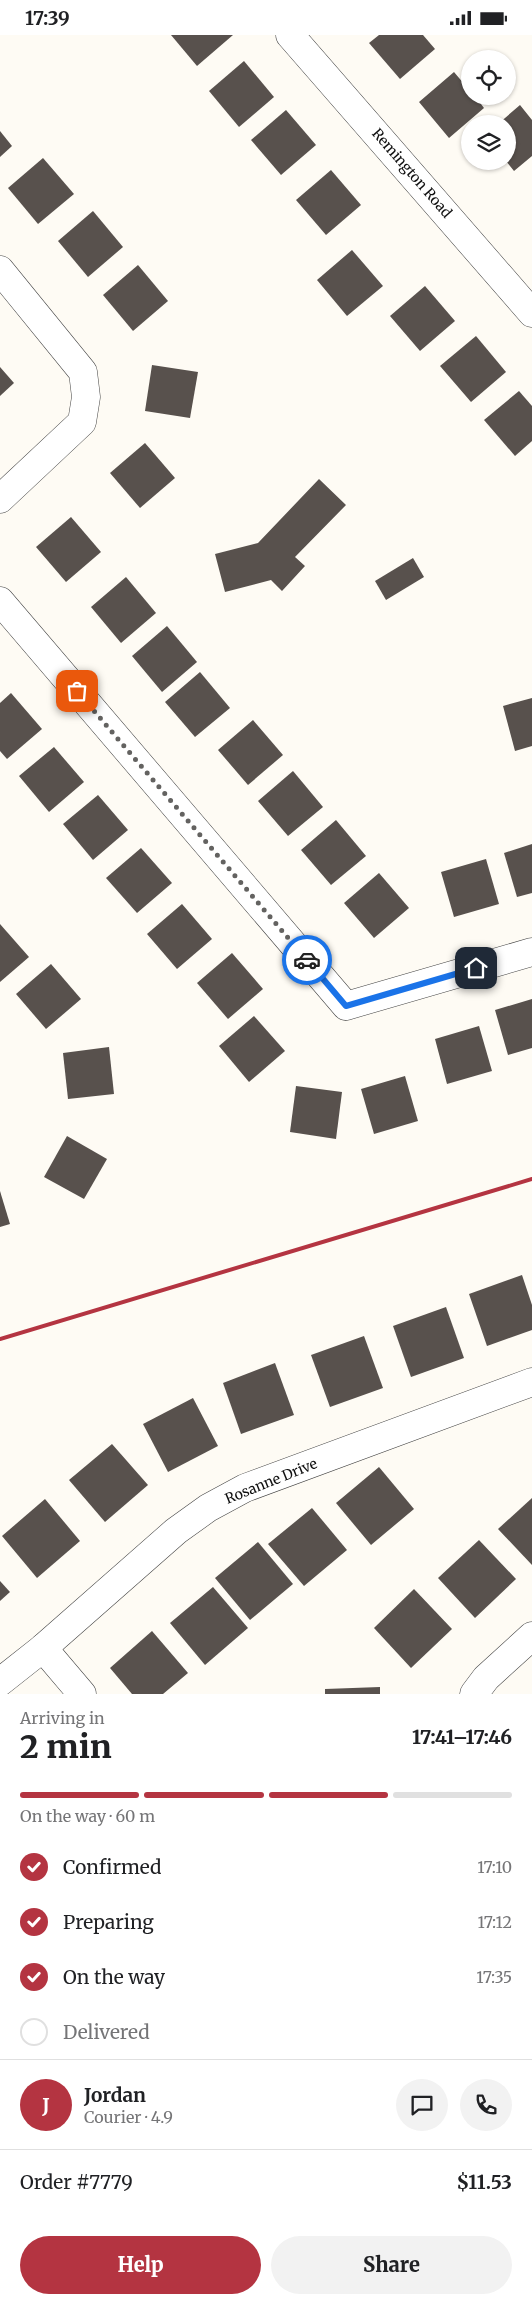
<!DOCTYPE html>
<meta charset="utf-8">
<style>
body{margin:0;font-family:Merriweather,serif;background:#f2f2f2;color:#202124;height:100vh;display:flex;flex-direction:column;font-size:19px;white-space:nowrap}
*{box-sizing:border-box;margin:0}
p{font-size:16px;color:#757577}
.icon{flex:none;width:28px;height:28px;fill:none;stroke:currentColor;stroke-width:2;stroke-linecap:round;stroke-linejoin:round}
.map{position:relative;height:1659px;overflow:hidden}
.sheet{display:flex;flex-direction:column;background:#fff;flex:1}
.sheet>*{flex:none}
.controls{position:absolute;left:461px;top:15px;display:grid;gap:10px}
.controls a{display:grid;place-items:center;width:55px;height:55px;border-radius:50%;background:#fff;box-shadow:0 1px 4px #0004;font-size:25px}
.pin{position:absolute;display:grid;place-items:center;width:42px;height:42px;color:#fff;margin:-21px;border-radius:10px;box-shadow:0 2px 8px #0006}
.courier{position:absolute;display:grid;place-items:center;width:50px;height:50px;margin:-25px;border:4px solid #1a73e8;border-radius:50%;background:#fff;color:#222;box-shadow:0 1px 6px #0007}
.summary em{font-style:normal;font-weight:800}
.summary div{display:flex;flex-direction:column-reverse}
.summary{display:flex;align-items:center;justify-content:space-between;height:85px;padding:0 20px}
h1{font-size:32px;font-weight:800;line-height:38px}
.bar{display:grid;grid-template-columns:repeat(4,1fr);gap:8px 5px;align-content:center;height:60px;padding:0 20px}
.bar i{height:6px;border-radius:4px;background:#e0e0e0}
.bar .on{background:#b43441}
.bar p{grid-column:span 4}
.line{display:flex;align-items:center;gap:12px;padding:0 20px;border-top:1px solid #e0e0e0}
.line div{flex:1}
.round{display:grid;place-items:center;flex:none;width:52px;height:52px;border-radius:26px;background:#f2f2f2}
ol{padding:0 20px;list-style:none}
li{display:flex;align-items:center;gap:15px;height:55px}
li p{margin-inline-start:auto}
li .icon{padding:5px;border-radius:50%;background:#b43441;color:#fff;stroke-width:4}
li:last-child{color:#757577}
li i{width:28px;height:28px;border:2px solid #e0e0e0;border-radius:50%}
.cta{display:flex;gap:10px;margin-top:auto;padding:10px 20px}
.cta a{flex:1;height:58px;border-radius:30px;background:#b43441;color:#fff;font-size:20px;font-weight:800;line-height:58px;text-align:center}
.cta a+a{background:#f2f2f2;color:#202124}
.status{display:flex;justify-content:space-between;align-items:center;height:35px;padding:0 25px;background:#fff;direction:ltr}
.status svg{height:14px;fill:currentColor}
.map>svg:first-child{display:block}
</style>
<div class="status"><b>17:39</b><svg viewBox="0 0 49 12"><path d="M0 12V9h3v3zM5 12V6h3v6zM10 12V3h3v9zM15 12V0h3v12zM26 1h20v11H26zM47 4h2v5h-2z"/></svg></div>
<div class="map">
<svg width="532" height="1659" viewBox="0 0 532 1659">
<rect width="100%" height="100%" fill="#fefbf4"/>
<g fill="#58514d">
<polygon points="171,0 233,0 197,31"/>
<polygon points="379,0 423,0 435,14 400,44 369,8"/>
<polygon points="244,26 274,62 239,92 209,56"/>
<polygon points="454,37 470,56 470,61 475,61 484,73 449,103 419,67"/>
<polygon points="520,70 532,85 532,121 514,136 506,126 508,89 498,89"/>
<polygon points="286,75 316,110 281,140 251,105"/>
<polygon points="0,96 12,111 0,122"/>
<polygon points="43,123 74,159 38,189 8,153"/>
<polygon points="331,135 361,170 326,200 296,165"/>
<polygon points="93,176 123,212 88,242 58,206"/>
<polygon points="352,215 383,251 347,281 317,245"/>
<polygon points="138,230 168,266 133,296 103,260"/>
<polygon points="425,251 455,286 420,316 390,281"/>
<polygon points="476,301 506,337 471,367 440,331"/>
<polygon points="152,330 198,337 190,383 145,376"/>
<polygon points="0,332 14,348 0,361"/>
<polygon points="519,356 532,371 532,406 515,421 484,385"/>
<polygon points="145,408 175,443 140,473 110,438"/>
<polygon points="319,444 346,470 295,522 305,531 282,556 271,545 225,557 215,519 258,508"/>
<polygon points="71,482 101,517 66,547 36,512"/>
<polygon points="413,523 424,542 386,565 375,546"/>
<polygon points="126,542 156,578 121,608 91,572"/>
<polygon points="167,591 197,627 162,657 132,621"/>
<polygon points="200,637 230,673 195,702 165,667"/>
<polygon points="11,658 42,694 7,724 0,716 0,668"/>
<polygon points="532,663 532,711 515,716 503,671"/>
<polygon points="253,685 283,720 248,750 218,715"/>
<polygon points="54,712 84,747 49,777 19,741"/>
<polygon points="293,736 323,772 288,801 258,766"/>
<polygon points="98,760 128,795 93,825 63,789"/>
<polygon points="336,785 366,821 331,850 301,815"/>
<polygon points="532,809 532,858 517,862 504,818"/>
<polygon points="141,813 172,848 137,878 106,843"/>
<polygon points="486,824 499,869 454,882 441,837"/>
<polygon points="379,838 409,873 374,903 344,868"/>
<polygon points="182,869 212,904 177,934 147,899"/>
<polygon points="0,889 29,922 0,947"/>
<polygon points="232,918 263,954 228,984 197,948"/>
<polygon points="51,929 81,964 46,994 16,959"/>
<polygon points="532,964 532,1013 508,1020 495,975"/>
<polygon points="254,981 285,1016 249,1047 219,1011"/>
<polygon points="479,991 492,1036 447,1049 435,1004"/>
<polygon points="109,1012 114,1059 68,1064 63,1018"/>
<polygon points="405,1041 418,1086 374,1099 361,1054"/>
<polygon points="296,1051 342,1057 336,1104 290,1097"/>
<polygon points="67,1101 107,1124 84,1164 44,1142"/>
<polygon points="0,1156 10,1189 0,1192"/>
<polygon points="522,1240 532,1270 532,1295 487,1311 469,1259"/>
<polygon points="446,1272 464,1323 411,1342 393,1291"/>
<polygon points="364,1301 383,1353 330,1372 311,1320"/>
<polygon points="275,1328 294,1380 241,1399 223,1348"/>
<polygon points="193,1363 218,1411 168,1437 143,1389"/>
<polygon points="112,1409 148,1450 105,1487 69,1445"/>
<polygon points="379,1432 414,1474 371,1510 336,1468"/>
<polygon points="532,1463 532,1530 498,1494"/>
<polygon points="45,1464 80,1506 37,1543 2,1501"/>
<polygon points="312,1473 347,1515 304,1551 268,1509"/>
<polygon points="479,1505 516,1544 475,1583 438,1543"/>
<polygon points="258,1507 293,1549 250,1585 215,1543"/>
<polygon points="0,1546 10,1557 0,1566"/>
<polygon points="213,1552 248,1593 205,1630 170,1588"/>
<polygon points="414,1554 452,1594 411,1633 374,1593"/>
<polygon points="152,1596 188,1638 163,1659 132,1659 110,1633"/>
<polygon points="380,1652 380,1659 325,1659 325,1654"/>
</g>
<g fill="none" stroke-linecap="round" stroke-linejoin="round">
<defs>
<g id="minor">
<polyline points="290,0 532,278"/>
<polyline points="0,235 83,337 86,362 82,387 0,464"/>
<polyline points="0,566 346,971 532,917"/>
<polyline points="43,1613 82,1659"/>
<polyline points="0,1647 43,1613 176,1496 208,1473 245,1453 532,1347"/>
<polyline points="474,1659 486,1643 532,1601"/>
</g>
</defs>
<use href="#minor" stroke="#434343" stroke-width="29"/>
<use href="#minor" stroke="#fff" stroke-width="28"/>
<polyline stroke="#b43441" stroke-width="4" points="0,1304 532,1144"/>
</g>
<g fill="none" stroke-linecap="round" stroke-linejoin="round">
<polyline stroke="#636260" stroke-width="5" stroke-dasharray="0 9" points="77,656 307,925"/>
<polyline stroke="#1a73e8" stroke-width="6" points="307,925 346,971 476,933"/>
</g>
<g text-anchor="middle" stroke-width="5" stroke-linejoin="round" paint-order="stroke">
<g font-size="14" fill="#101010" stroke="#fff">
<text transform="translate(412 138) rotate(49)" y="5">Remington Road</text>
<text transform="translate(271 1446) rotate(-22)" y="5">Rosanne Drive</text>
</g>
</g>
</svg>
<div class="controls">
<a><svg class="icon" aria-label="locate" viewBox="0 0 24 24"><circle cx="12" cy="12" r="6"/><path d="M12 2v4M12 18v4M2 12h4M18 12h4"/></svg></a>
<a><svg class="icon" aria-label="layers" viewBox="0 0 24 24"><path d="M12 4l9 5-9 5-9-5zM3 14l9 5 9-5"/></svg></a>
</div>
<div class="pin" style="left:77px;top:656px;background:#ea580c"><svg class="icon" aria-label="bag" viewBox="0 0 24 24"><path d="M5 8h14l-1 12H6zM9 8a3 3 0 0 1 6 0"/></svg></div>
<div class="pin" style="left:476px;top:933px;background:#1f2937"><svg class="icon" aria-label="home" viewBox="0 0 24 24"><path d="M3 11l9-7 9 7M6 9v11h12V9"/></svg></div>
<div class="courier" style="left:307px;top:925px"><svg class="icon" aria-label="car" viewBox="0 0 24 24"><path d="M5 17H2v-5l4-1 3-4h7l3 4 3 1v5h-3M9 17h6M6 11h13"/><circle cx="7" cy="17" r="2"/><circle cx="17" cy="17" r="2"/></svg></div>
</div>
<section class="sheet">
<div class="summary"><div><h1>2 min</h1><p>Arriving in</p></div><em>17:41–17:46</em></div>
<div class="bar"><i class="on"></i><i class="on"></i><i class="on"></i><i></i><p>On the way · 60 m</p></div>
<ol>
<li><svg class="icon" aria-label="check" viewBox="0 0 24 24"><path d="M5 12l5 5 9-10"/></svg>Confirmed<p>17:10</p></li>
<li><svg class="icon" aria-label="check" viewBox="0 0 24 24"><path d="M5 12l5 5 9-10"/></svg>Preparing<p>17:12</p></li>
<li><svg class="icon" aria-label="check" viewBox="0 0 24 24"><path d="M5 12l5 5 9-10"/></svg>On the way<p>17:35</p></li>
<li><i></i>Delivered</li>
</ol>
<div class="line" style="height:90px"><b class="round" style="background:#b43441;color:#fff">J</b><div><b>Jordan</b><p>Courier · 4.9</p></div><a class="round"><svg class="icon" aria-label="chat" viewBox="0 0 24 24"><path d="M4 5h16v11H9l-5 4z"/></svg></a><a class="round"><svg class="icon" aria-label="phone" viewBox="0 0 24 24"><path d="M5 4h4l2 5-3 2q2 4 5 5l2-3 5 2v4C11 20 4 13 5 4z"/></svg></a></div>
<div class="line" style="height:65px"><div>Order #7779</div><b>$11.53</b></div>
<div class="cta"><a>Help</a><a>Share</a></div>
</section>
